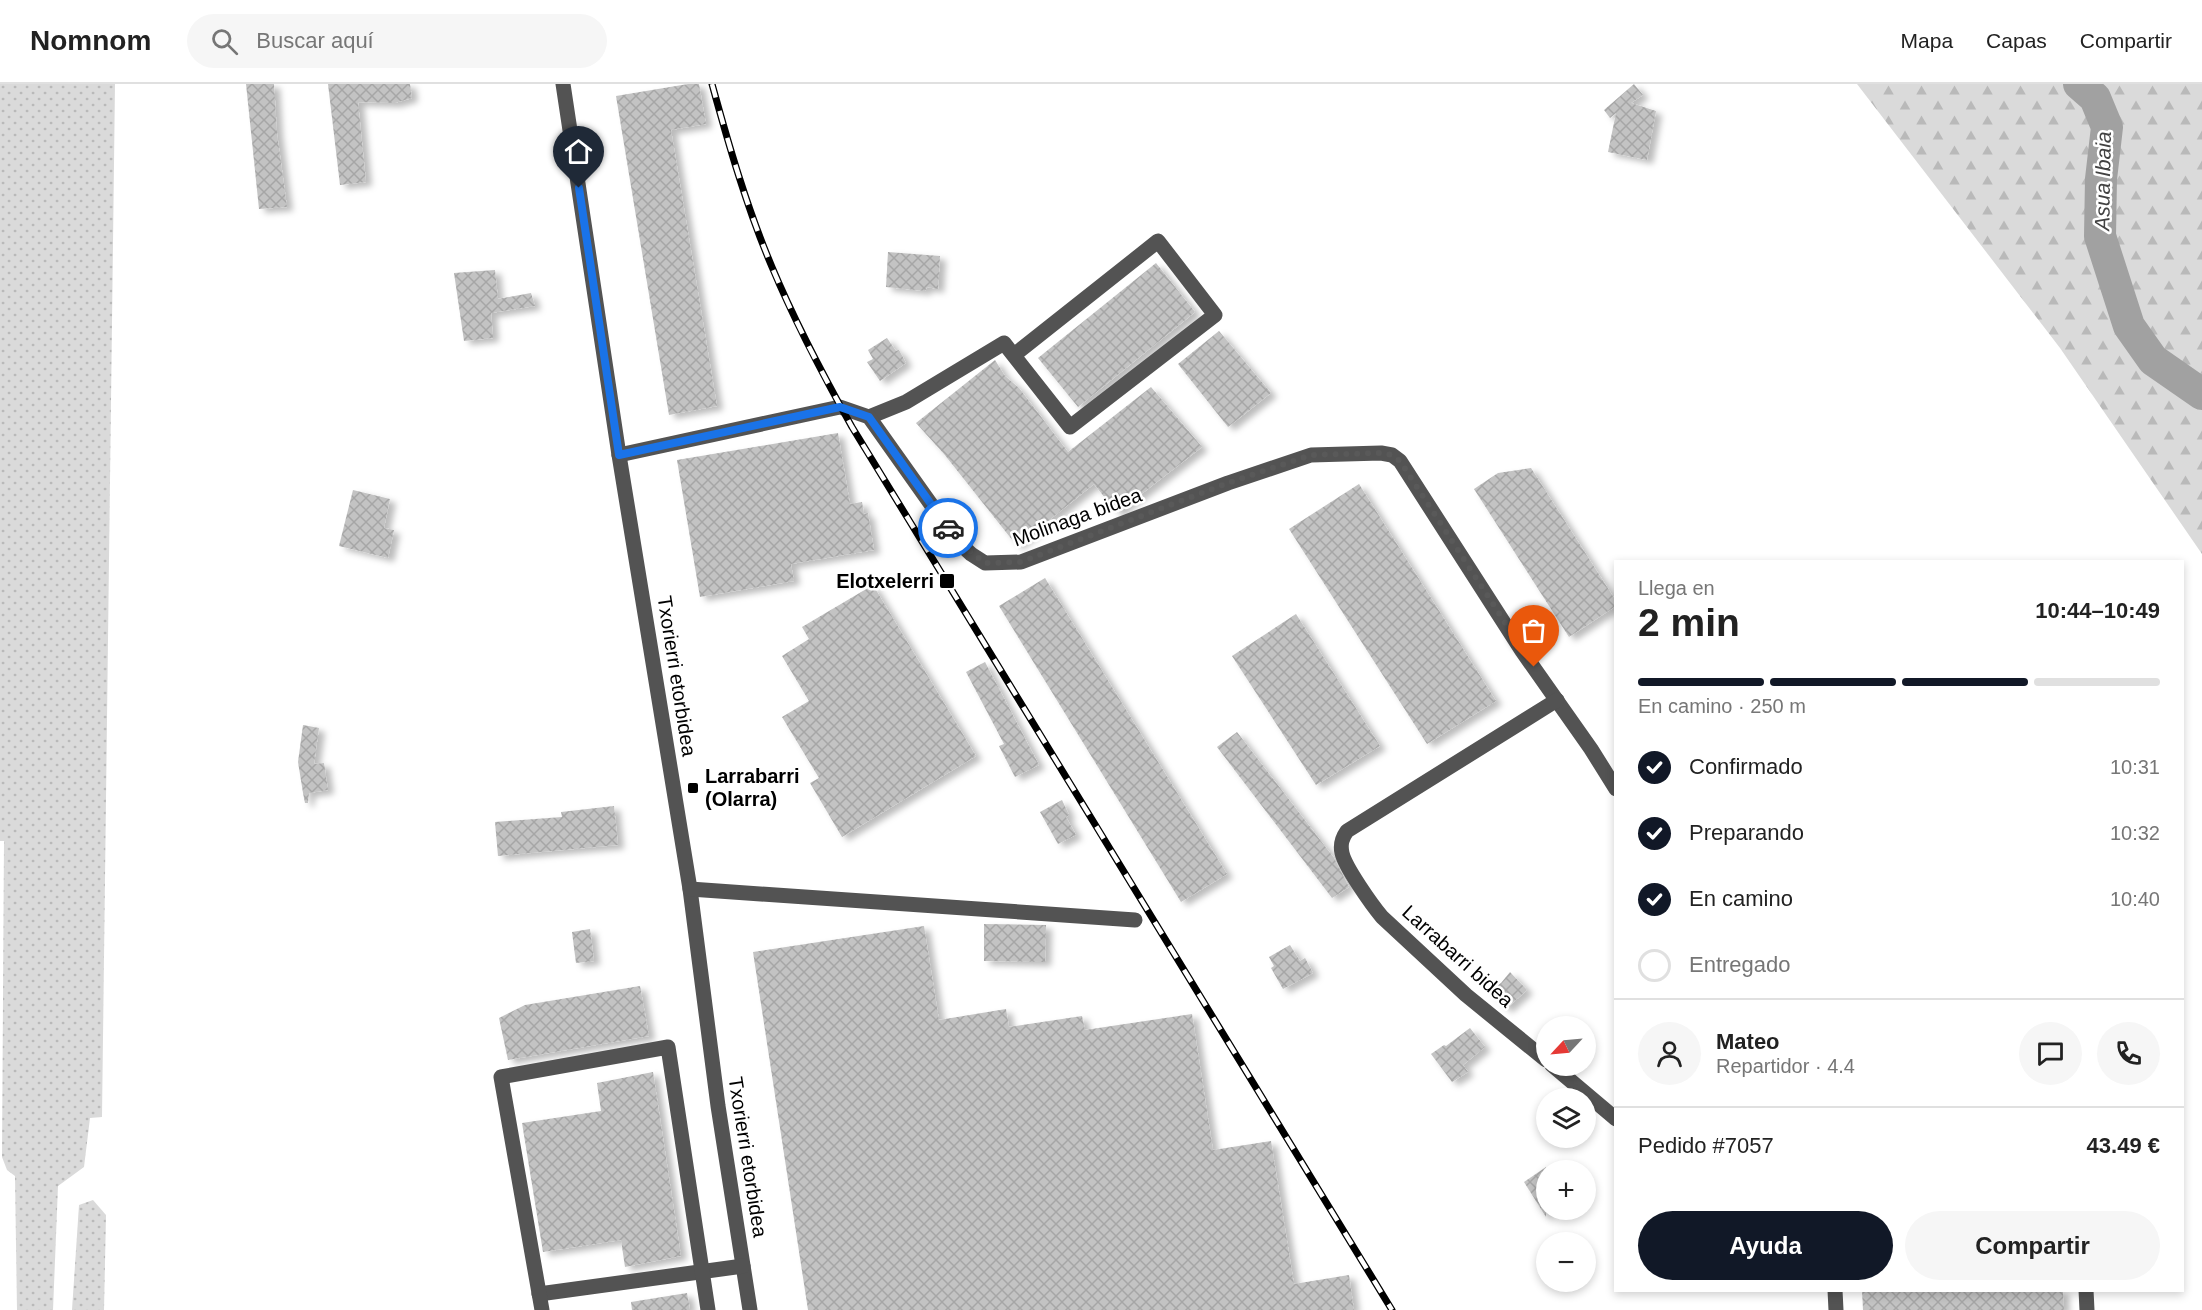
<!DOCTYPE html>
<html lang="es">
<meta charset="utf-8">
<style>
body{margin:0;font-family:Helvetica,sans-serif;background:#f6f6f6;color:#222;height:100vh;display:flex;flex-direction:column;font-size:22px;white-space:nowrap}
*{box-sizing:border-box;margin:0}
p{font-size:20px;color:#767676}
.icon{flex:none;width:33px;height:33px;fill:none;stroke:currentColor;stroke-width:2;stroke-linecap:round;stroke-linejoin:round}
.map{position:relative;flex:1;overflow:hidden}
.side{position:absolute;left:1614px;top:476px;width:570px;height:732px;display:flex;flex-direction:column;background:#fff;border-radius:0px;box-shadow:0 3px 9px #0003}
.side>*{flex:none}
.needle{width:39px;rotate:244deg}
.controls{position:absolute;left:1536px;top:932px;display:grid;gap:12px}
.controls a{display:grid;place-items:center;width:60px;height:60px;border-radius:50%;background:#fff;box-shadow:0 3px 9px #0003;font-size:30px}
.pin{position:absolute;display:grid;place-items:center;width:51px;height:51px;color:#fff;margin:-62px -26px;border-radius:50% 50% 50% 0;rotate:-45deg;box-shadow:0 0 6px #0007}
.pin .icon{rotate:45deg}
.courier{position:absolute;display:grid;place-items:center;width:60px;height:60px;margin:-30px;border:4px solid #1a73e8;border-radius:50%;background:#fff;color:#222;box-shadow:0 2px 8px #0007}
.summary em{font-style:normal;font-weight:800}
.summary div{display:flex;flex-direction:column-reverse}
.summary{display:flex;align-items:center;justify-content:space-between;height:102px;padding:0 24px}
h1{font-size:39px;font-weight:800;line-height:45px}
.bar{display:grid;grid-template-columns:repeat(4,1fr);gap:9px 6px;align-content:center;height:72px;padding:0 24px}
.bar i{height:8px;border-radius:4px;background:#e0e0e0}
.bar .selected{background:#111827}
.bar p{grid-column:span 4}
.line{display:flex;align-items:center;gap:15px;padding:0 24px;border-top:2px solid #e0e0e0}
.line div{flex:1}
.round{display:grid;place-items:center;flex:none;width:63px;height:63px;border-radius:32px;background:#f6f6f6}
ol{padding:0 24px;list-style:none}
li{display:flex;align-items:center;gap:18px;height:66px}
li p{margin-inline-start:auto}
li .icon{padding:6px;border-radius:50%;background:#111827;color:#fff;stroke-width:4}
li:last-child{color:#767676}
li i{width:33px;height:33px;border:3px solid #e0e0e0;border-radius:50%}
.button{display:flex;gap:12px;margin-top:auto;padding:12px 24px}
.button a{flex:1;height:69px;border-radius:36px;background:#111827;color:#fff;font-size:24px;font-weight:800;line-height:69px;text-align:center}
.button a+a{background:#f6f6f6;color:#222}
header{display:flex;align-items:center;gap:36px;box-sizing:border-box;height:84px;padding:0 30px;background:#fff;border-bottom:2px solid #e0e0e0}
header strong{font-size:28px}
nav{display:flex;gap:33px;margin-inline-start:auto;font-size:21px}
.search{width:420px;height:54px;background:#f6f6f6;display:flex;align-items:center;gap:15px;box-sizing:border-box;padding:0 21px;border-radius:33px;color:#767676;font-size:22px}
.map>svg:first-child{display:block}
</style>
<header>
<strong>Nomnom</strong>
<div class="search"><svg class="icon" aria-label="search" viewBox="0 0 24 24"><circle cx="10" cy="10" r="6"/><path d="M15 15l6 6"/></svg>Buscar aquí</div>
<nav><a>Mapa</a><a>Capas</a><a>Compartir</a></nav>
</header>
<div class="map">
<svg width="2202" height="1226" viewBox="0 0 2202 1226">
<defs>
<pattern id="grass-dots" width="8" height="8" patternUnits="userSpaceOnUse" patternTransform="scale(1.5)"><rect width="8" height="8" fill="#dadada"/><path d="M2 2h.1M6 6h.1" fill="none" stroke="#b9b9b9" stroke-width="1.8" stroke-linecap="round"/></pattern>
<pattern id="forest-firs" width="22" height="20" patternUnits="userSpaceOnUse" patternTransform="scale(1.5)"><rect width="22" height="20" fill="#dadada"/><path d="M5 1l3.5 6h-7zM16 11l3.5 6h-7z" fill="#b9b9b9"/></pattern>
<pattern id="building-cross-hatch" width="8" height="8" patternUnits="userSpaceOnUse" patternTransform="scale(1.5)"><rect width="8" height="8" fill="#c3c3c3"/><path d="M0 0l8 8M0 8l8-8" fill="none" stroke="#a6a6a6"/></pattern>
<filter id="shadow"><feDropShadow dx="6" dy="4" stdDeviation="3" flood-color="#0004"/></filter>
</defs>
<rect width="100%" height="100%" fill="#fff"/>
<g fill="url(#grass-dots)">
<polygon points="0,0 115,0 102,1033 90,1034 84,1083 58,1102 53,1226 17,1226 15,1092 7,1086 2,1073 4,757 0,757"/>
<polygon points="93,1116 106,1131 104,1226 72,1226 79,1121"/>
</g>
<polygon fill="url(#forest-firs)" points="1857,0 2202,0 2202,470 2060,264"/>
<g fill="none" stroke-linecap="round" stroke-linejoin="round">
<polyline stroke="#a1a1a1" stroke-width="32" points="2079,0 2095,14 2107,43 2101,95 2100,152 2129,242 2153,276 2202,310"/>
</g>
<g fill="url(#building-cross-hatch)" filter="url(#shadow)">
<polygon points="246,0 274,0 277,49 287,123 259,125"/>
<polygon points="328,0 410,0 412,14 395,19 358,18 366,98 340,101"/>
<polygon points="688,0 699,0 706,40 671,46 717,322 669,331 616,12"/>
<polygon points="1634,0 1643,11 1631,19 1656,27 1647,76 1608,68 1616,29 1610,34 1604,26"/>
<polygon points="888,168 940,172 938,205 927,203 925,207 886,203"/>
<polygon points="1156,179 1195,228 1078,323 1038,274"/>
<polygon points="495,186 498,215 531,209 535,222 491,229 493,254 464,257 454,189"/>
<polygon points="1219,247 1271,309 1228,343 1178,280"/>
<polygon points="887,254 896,267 899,266 906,279 880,297 867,278 873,275 868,266"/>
<polygon points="995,276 1005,292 1019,304 1068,368 1151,303 1202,363 1117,429 1094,400 1017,462 944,370 916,339"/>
<polygon points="838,349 850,420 862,418 864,430 868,429 874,466 791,480 794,497 700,513 677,376"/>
<polygon points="1531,384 1616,517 1616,522 1569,553 1474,405 1498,389"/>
<polygon points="1359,400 1496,617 1427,660 1289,445"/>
<polygon points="353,406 390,415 384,444 394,446 388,474 339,462"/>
<polygon points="1045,494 1227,790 1181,818 999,522"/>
<polygon points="873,501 976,672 842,753 810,699 819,694 782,633 809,617 782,572 809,555 802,543"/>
<polygon points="1296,530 1380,662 1316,701 1232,572"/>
<polygon points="985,578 1039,681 1015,693 999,662 1004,660 966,588"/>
<polygon points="303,641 319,644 314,680 324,679 328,706 309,709 308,719 305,719 303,709 298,678"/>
<polygon points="1237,648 1334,774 1349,803 1332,814 1217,663"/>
<polygon points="1062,716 1069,731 1066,733 1076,751 1058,760 1040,728"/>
<polygon points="614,722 618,761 498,772 495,738 562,733 561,728"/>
<polygon points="984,840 1046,841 1045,878 984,877"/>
<polygon points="924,842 939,936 1006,925 1009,943 1082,932 1085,946 1192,930 1213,1066 1271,1057 1294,1200 1349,1191 1354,1226 808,1226 753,868"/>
<polygon points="590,845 594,877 576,879 572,848"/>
<polygon points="1290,861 1300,877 1305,874 1313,889 1283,905 1271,884 1274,882 1269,873"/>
<polygon points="1510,888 1527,906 1506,925 1489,906 1501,899"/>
<polygon points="640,902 649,952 508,976 499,934 525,921"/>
<polygon points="1470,944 1485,963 1463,981 1468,988 1452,998 1431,970 1444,961 1446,962"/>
<polygon points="653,988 681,1172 625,1183 621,1156 543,1168 522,1039 601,1027 597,999"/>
<polygon points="1546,1083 1546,1133 1524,1098"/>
<polygon points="1862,1206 2063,1206 2064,1226 1863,1226"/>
<polygon points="687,1209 690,1226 632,1226 631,1218"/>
</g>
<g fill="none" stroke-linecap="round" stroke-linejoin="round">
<g stroke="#535353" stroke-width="15">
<polyline points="563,0 619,371 690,805 718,1022 750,1226"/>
<polyline points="869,333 906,318 1004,259 1070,343 1215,231 1158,157 1014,271"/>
<polyline points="619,371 840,323 869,333 957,457 971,470 985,479 1021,478 1228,399 1311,371 1381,369 1392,371 1400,377 1522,567 1591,665 1616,705"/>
<polyline points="690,805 1135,836"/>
<path d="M1546,976L1466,911L1382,833C1372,821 1345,783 1342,769C1340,760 1342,754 1347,747L1557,616"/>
<polyline points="1552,981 1616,1035"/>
<polyline points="1835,1206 1836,1226"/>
<polyline points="2086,1206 2087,1226"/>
<polyline points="539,1210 743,1182"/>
<polyline points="542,1226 501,993 668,963 708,1226"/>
</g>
<defs>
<path id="rail" d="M712,0C729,62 747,124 772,183C795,238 823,291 852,343L1392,1226"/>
</defs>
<use href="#rail" stroke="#000" stroke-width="7"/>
<use href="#rail" stroke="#fff" stroke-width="4.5" stroke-dasharray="14" stroke-linecap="butt"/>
</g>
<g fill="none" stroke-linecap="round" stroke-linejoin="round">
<polyline stroke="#595959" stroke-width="6" stroke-dasharray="0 10.8" points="948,444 957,457 985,479 1021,478 1228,399 1311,371 1381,369 1392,371 1400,377 1534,583"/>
<polyline stroke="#1a73e8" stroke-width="8" points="579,104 619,371 840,323 869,333 948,444"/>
</g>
<g fill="#000" stroke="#fff" stroke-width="2">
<rect x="939" y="489" width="16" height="16" rx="3"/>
<rect x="687" y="698" width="12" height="12" rx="3"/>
</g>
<g text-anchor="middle" stroke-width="5" stroke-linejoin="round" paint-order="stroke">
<g font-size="20" fill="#000" stroke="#fff">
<text transform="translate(1077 433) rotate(-20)" y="7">Molinaga bidea</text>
<text transform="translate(677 592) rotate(81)" y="7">Txorierri etorbidea</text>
<text transform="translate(1458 872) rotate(42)" y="7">Larrabarri bidea</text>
<text transform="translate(748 1073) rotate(81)" y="7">Txorierri etorbidea</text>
</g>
<g font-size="20" font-weight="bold" fill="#000" stroke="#fff" text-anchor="end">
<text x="934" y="504">Elotxelerri</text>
<text x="705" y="699" text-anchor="start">Larrabarri<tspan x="705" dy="23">(Olarra)</tspan></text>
</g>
<g font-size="21" font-style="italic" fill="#424242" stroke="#fff">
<text transform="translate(2103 97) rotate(-89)" y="7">Asua Ibaia</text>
</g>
</g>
</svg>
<div class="controls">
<a><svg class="needle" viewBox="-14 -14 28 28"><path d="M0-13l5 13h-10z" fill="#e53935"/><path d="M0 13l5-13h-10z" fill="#767676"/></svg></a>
<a><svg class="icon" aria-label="layers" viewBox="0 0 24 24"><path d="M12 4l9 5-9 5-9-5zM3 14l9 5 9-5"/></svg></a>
<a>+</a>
<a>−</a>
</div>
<div class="pin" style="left:1534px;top:583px;background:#ea580c"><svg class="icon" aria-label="bag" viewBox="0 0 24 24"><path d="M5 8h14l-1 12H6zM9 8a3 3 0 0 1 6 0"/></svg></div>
<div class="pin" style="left:579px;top:104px;background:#1f2937"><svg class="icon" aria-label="home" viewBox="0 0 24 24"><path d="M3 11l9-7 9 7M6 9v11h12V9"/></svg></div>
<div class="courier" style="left:948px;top:444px"><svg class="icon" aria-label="car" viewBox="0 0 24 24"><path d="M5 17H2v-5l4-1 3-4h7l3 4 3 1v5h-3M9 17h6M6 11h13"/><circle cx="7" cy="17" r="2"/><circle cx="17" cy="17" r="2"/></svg></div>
<section class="side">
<div class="summary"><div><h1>2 min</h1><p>Llega en</p></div><em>10:44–10:49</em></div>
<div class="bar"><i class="selected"></i><i class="selected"></i><i class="selected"></i><i></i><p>En camino · 250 m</p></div>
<ol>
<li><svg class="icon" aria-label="check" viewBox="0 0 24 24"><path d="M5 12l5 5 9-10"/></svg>Confirmado<p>10:31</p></li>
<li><svg class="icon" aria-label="check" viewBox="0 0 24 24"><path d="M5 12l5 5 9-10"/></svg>Preparando<p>10:32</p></li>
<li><svg class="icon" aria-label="check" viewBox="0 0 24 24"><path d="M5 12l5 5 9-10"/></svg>En camino<p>10:40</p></li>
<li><i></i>Entregado</li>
</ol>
<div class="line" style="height:108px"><a class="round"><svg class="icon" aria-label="person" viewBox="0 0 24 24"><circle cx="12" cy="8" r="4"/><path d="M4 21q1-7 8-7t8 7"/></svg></a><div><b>Mateo</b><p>Repartidor · 4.4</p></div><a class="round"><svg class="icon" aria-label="chat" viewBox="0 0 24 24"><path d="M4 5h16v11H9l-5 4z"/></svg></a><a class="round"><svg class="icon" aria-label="phone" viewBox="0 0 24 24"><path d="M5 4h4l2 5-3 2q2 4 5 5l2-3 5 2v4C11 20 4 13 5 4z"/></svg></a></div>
<div class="line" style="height:78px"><div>Pedido #7057</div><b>43.49 €</b></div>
<div class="button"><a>Ayuda</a><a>Compartir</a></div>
</section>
</div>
